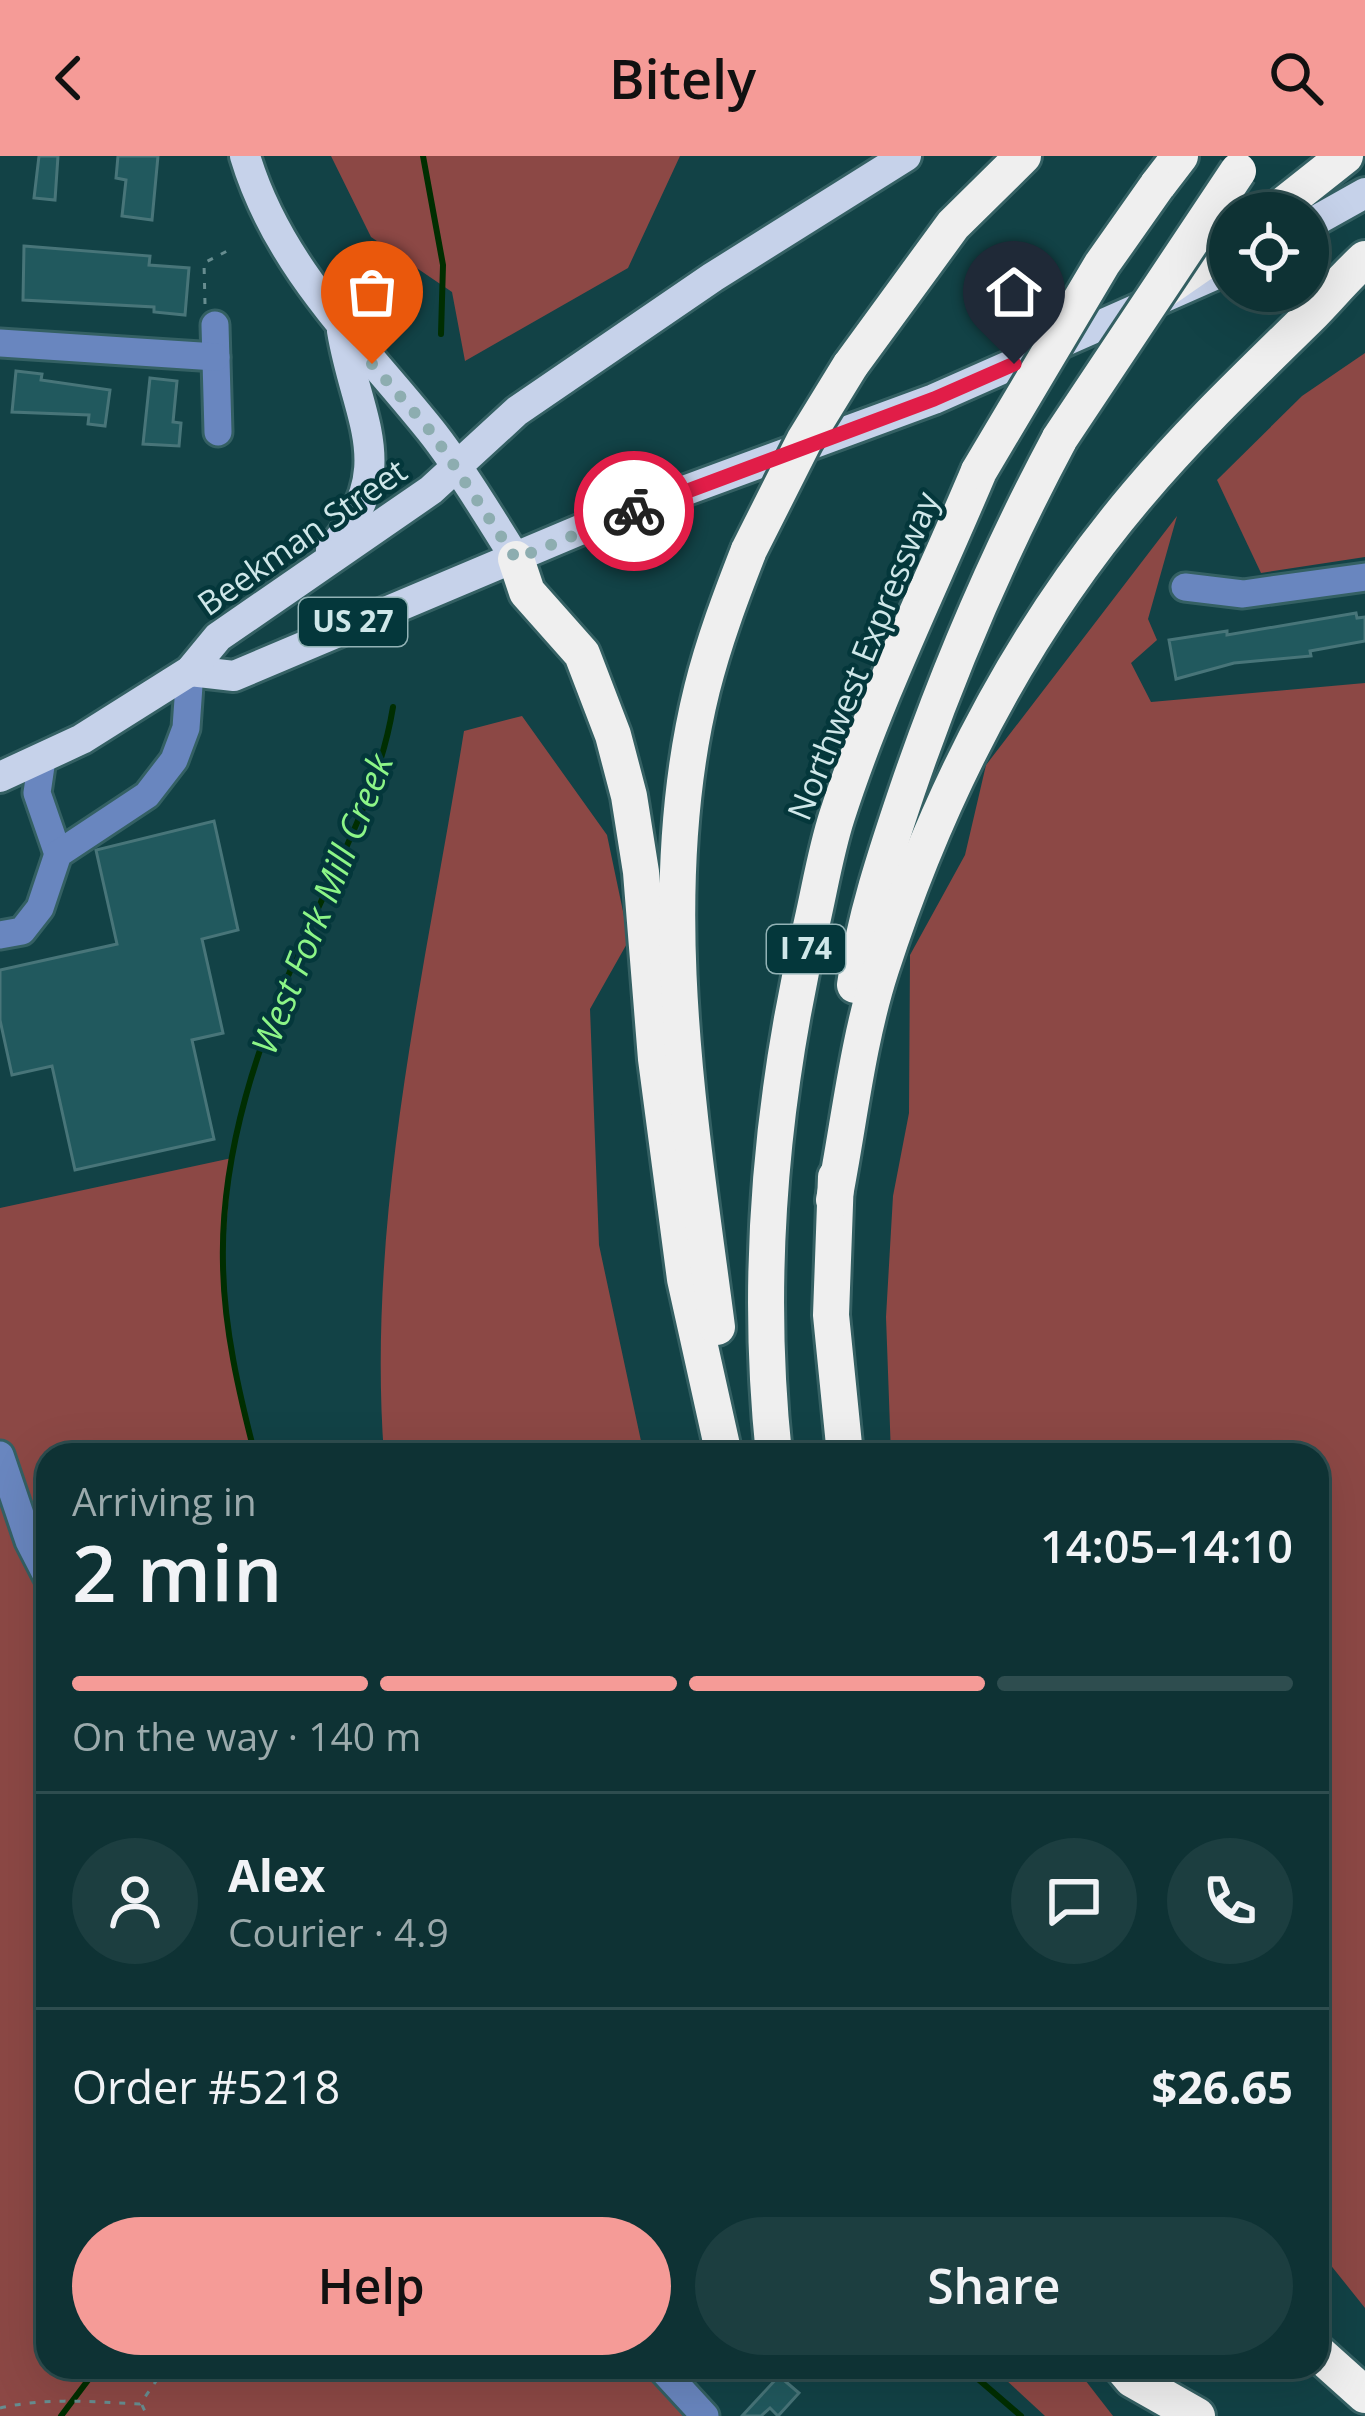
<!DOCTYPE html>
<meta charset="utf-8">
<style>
body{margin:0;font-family:"Open Sans",sans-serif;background:#1c3e40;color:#f1f3f6;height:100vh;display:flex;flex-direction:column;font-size:45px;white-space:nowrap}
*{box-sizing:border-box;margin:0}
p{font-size:39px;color:#9baaac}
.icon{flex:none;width:66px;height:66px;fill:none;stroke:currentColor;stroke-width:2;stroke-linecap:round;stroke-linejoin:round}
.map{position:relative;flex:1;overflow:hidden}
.side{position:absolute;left:36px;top:1287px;width:1293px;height:936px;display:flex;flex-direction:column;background:#0e3234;border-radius:36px;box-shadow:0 12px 48px #0002,0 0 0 3px #2e4d4f}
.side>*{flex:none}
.tools{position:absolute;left:1209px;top:36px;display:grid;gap:24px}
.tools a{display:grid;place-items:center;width:120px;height:120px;border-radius:50%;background:#0e3234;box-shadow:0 12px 48px #0002,0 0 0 3px #2e4d4f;font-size:60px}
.pin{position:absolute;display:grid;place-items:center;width:102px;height:102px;color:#fff;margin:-123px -51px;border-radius:50% 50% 50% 0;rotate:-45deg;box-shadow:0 0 12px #0007}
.pin .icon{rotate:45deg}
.courier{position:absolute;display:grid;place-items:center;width:120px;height:120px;margin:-60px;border:9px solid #e11d48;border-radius:50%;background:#fff;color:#222;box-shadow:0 3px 15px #0007}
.overview em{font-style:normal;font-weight:600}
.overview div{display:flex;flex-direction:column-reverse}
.overview{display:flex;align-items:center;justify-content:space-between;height:204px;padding:0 36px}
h1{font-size:78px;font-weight:600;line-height:90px}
.bar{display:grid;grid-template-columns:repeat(4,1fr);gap:18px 12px;align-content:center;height:144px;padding:0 36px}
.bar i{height:15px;border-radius:9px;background:#2e4d4f}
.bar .on{background:#f59b97}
.bar p{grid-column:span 4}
.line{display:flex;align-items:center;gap:30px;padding:0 36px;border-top:3px solid #2e4d4f}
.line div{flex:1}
.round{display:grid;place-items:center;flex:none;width:126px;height:126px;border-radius:63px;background:#1c3e40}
.action{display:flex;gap:24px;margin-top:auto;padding:24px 36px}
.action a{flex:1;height:138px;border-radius:72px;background:#f59b97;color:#111;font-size:48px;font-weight:600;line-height:138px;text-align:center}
.action a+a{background:#1c3e40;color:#f1f3f6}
header{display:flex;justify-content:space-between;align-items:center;height:156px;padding:0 36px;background:#f59b97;color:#111;font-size:54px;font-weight:600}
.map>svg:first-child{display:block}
</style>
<header><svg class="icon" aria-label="back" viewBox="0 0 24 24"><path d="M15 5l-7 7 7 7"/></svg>Bitely<svg class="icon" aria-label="search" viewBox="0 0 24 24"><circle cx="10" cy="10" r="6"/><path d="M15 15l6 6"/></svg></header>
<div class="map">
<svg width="1365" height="2260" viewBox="0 0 1365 2260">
<rect width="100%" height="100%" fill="#124246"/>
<g fill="#8c4845">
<polygon points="331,0 680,0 628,112 465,205 452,136 371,81"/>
<polygon points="1365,197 1365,401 1261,417 1217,324 1302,240"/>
<polygon points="1177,360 1148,463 1157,484 1131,507 1151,546 1365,527 1365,2152 1317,2092 1317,1299 891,1299 886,1161 893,1040 909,957 910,799 965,699 986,609"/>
<path d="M522,560L607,679L629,784L590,853L599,1089L644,1299H384C366,1058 426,812 464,575Z"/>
<polygon points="232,1002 223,1108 234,1218 255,1299 48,1299 48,2211 660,2211 705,2260 0,2260 0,1344 11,1342 0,1299 0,1052"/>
<polygon points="992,2211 1075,2211 1113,2260 1045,2260"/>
</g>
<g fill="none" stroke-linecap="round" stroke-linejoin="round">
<g stroke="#002e01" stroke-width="6">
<polyline points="423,0 443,109 441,178"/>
<path d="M255,1299C239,1237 224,1173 223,1109C220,996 259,883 305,781C338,706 380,632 393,551"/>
<polyline points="964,2211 1021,2260"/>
<polyline points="61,2260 98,2211"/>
</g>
</g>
<g fill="#21595e" stroke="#487579" stroke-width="3">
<polygon points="39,0 58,0 55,44 34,42"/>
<polygon points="118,0 158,0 152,64 122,60 126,24 116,22"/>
<polygon points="24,90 150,100 149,109 189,112 185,159 154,156 154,151 23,144"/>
<polygon points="16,215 42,218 41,224 110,234 105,270 88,268 89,259 12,256"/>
<polygon points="150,222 177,225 173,266 181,267 179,290 143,288"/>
<polygon points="1356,457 1357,462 1365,461 1365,485 1310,495 1311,500 1234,507 1176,523 1169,484 1227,475 1227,479"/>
<polygon points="214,665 238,774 202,783 223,877 192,884 214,983 75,1014 52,910 12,919 0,864 0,814 117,788 96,694"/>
<polygon points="779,2220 799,2237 778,2260 770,2252 761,2260 742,2260"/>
</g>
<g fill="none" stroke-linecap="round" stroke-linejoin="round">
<defs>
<g id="minor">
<polyline points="215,169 218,276"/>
<polyline points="0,187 216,201"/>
<polyline points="1185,431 1243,438 1365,421"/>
<polyline points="42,603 37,637 58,698"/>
<polyline points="0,779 22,775 40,752 58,698 147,639 174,604 186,572 190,515"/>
<polyline points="0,1299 29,1385 48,1422"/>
<polyline points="660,2211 705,2260"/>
</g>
<g id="major">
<path d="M245,0C279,114 364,190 435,280C465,319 490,362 516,403"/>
<polyline points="1308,69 1365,37"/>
<path d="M331,394C401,311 357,265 342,175"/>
<polyline points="190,515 234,520 594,368 934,243 1230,112"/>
<polyline points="0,621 82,583 190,515 218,481 431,334 517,255 713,121 906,0"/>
</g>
<g id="highway">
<polyline points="1157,30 1180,0"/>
<polyline points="1273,57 1345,0"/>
<polyline points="1155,140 1230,88"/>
<polyline points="850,210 953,69 1023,0"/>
<polyline points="516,403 527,436 582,498 613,579 629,640 641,716 656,903 685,1123 724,1299"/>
<path d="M855,829C864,763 886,697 907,635C949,512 999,396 1060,282"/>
<polyline points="836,1021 831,1159 845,1299"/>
<path d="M834,1044C849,968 857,887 881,813C937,640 1020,477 1138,338C1191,275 1250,219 1308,162C1328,142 1345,121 1365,103"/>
<path d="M717,1171C690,964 651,739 702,533C714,485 731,440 749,394"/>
<path d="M774,1299C755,1120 771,941 812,766C820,731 826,694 837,660C875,542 931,429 979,315"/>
<polyline points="1317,2196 1365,2239"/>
<polyline points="1122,2211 1132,2223 1197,2260"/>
</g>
</defs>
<use href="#minor" stroke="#346063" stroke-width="33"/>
<use href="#major" stroke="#346063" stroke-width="36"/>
<use href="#highway" stroke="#346063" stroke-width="42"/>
<g stroke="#678d90" stroke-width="3" stroke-dasharray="6 9" stroke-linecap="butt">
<polyline points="205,148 204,107 233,92"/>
<polyline points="142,2249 147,2260"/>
<path d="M0,2252C48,2241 91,2246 140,2248L166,2211"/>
</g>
<use href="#minor" stroke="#6986bf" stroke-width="27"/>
<use href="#major" stroke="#c6d2ea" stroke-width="30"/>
<use href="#highway" stroke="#efefef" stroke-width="36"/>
<defs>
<g id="highway-bridge">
<polyline points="1060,282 1238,15"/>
<polyline points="979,315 1102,108 1157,30"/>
<polyline points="749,394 804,285 850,210"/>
</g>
</defs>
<use href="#highway-bridge" stroke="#346063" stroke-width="42" stroke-linecap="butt"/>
<use href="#highway-bridge" stroke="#efefef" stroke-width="36"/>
</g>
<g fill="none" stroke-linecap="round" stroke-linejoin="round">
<polyline stroke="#8dadb0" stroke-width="12" stroke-dasharray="0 21.6" points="372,208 433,278 516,403 634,355"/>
<polyline stroke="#e11d48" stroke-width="15" points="634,355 934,243 1014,208"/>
</g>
<g text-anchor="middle" stroke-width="9" stroke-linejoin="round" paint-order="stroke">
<g fill="#04373b" stroke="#92b2b5" stroke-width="3">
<rect x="299" y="442" width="108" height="48" rx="9"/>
<rect x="767" y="769" width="78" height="48" rx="9"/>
</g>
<g font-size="30" font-weight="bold" fill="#cfe7e9">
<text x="353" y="476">US 27</text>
<text x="806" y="803">I 74</text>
</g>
<g font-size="33" fill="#cfe7e9" stroke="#04373b">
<text transform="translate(302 381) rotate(-35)" y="12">Beekman Street</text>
<text transform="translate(863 500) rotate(-68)" y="12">Northwest Expressway</text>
</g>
<g font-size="36" font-style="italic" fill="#8cf587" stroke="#04373b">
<text transform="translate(322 748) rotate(-68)" y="13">West Fork Mill Creek</text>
</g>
</g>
</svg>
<div class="tools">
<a><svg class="icon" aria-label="locate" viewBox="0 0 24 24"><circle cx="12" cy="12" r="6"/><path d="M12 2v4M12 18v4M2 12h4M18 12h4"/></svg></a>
</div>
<div class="pin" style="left:372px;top:208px;background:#ea580c"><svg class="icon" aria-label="bag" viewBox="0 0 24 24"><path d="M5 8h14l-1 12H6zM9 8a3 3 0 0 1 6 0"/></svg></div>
<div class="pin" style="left:1014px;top:208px;background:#1f2937"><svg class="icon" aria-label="home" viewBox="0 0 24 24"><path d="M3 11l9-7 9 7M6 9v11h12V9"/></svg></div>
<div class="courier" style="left:634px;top:355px"><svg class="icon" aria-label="bike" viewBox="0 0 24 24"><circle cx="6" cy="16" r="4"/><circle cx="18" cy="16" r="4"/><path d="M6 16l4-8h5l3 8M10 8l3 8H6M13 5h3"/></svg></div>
<section class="side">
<div class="overview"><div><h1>2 min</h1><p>Arriving in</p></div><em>14:05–14:10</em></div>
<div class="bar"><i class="on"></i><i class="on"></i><i class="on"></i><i></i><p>On the way · 140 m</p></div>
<div class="line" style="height:216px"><a class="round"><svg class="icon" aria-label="person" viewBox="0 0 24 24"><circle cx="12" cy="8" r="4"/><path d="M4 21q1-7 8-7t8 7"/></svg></a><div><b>Alex</b><p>Courier · 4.9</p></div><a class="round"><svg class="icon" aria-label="chat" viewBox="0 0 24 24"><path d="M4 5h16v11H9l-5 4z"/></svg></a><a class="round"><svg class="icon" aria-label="phone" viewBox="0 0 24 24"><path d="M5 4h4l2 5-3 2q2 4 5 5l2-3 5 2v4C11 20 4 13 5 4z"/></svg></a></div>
<div class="line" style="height:156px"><div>Order #5218</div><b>$26.65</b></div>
<div class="action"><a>Help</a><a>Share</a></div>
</section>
</div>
